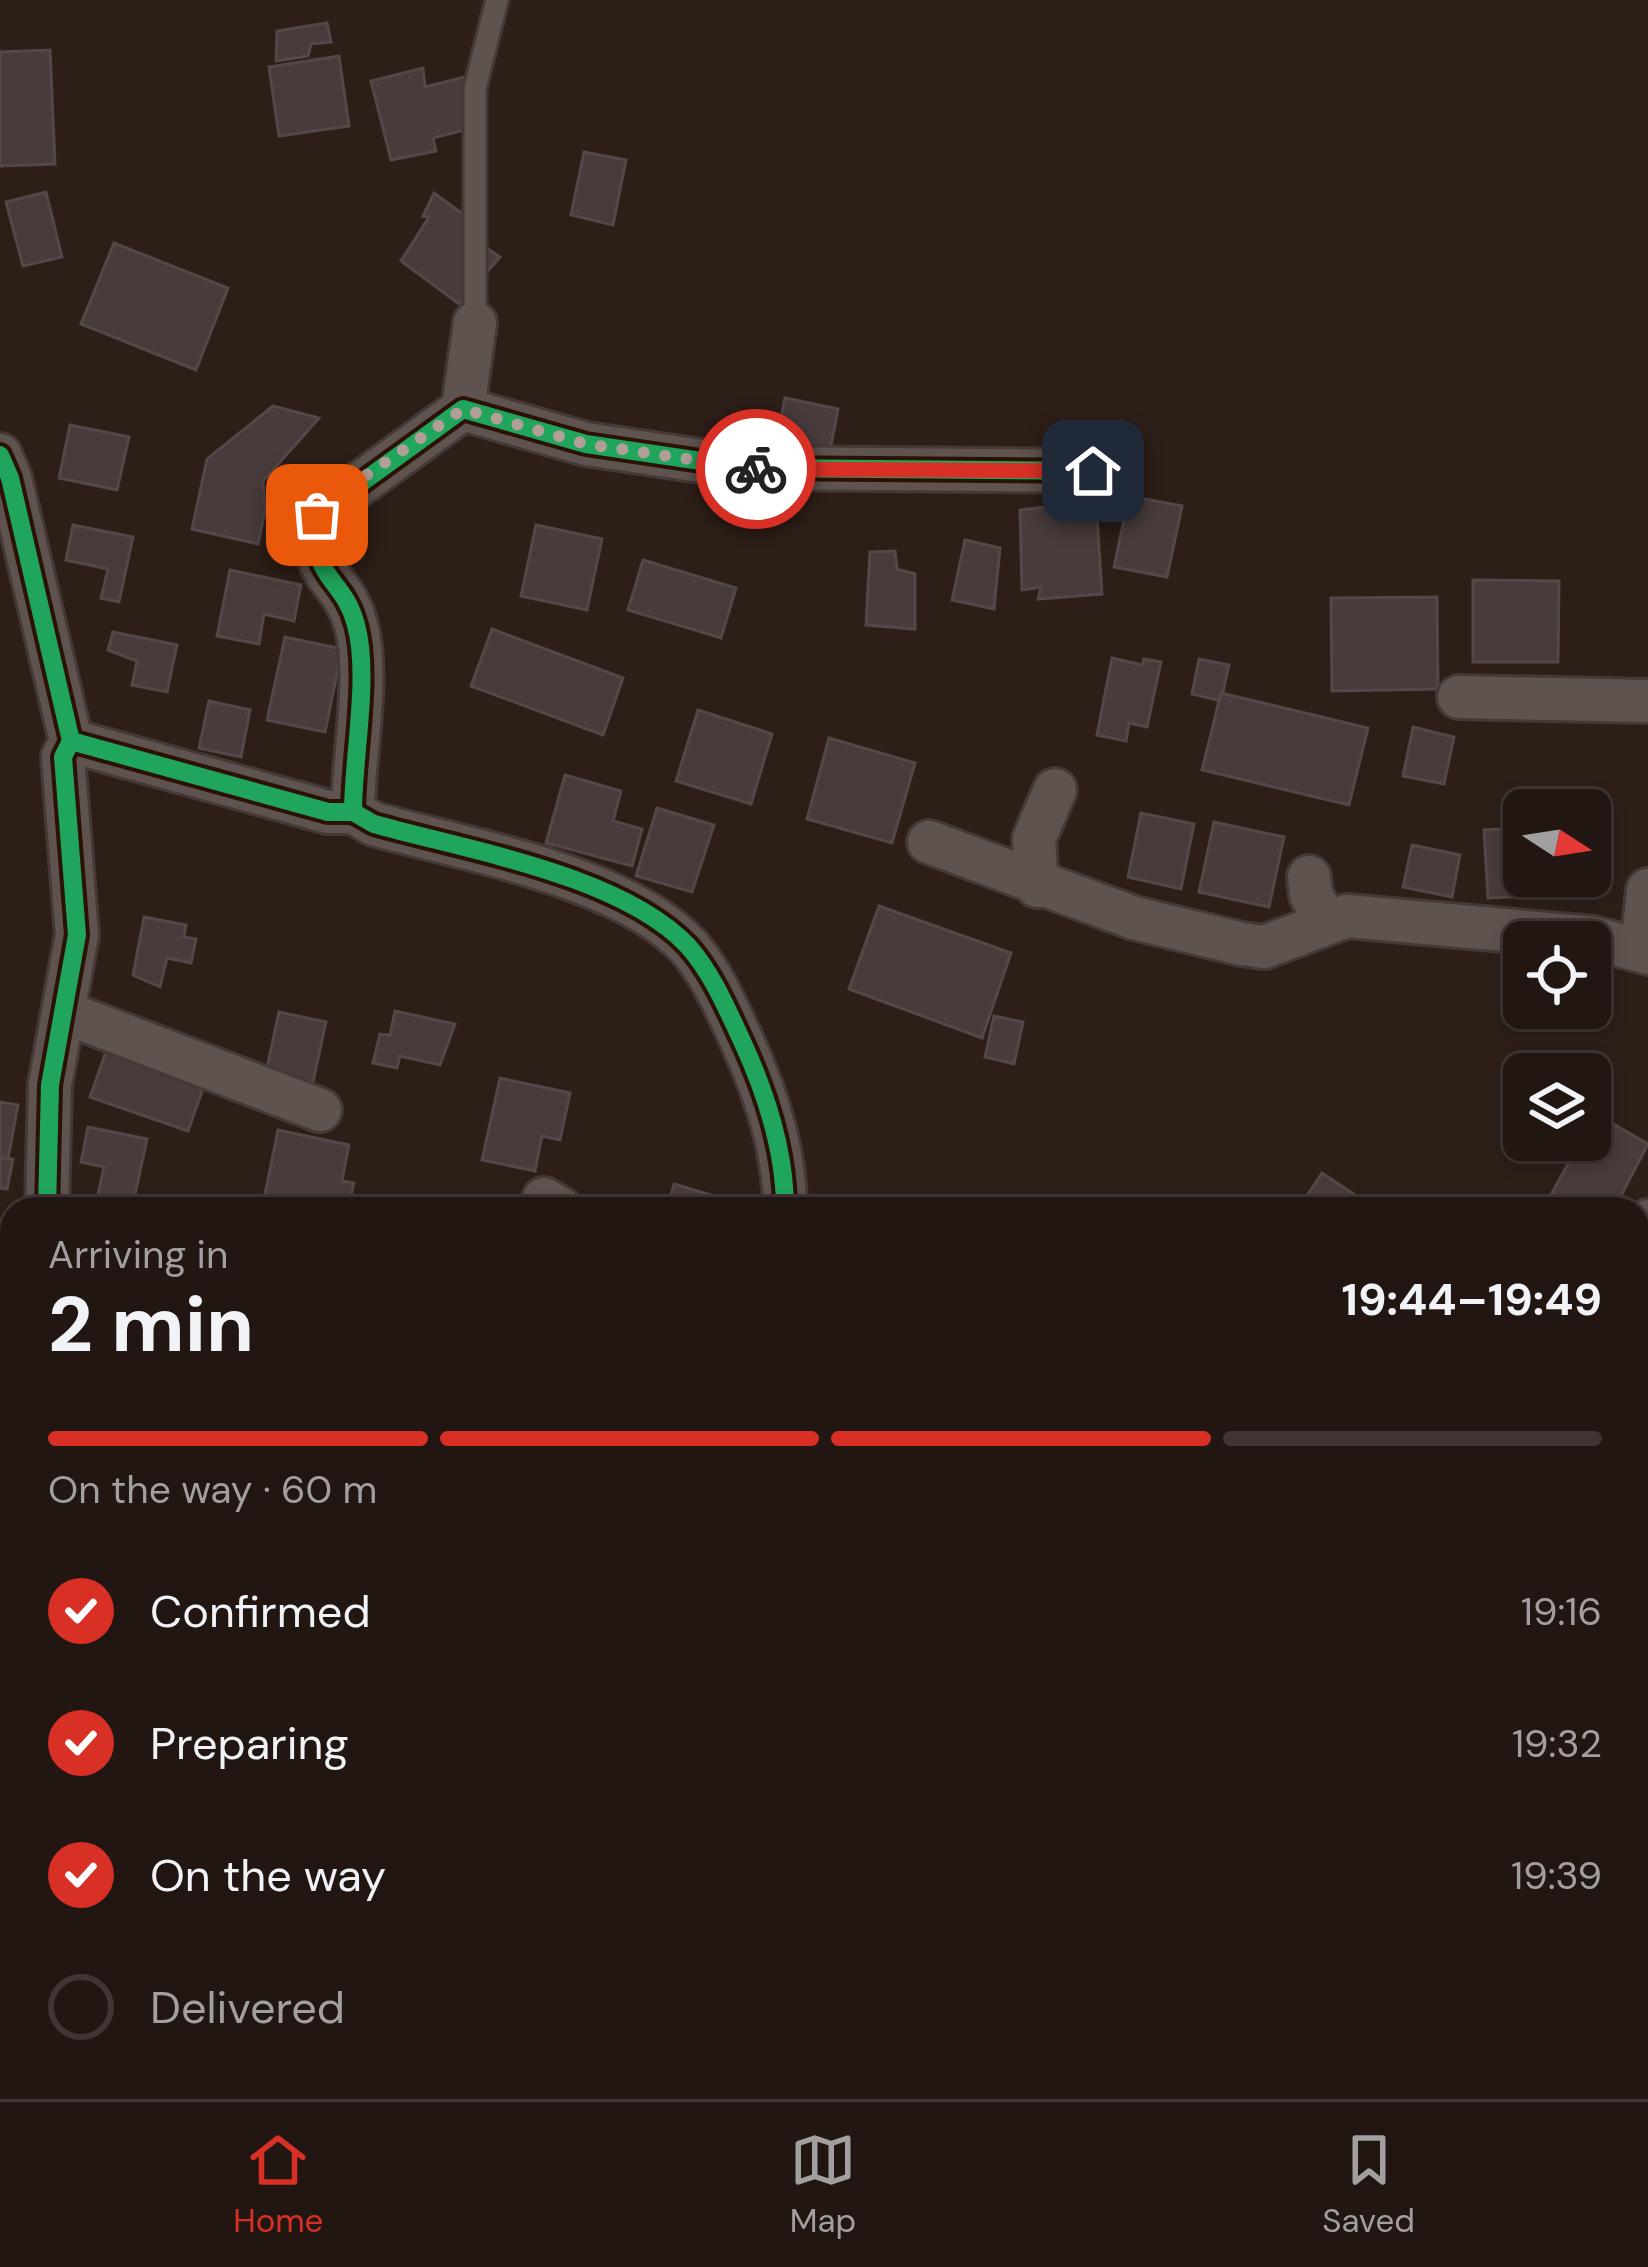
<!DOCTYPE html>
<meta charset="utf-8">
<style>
body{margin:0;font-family:"DM Sans",sans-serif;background:#2e2320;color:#f1f3f6;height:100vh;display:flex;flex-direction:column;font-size:45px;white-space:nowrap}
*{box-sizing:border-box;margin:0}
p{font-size:39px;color:#a29f9f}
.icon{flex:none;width:66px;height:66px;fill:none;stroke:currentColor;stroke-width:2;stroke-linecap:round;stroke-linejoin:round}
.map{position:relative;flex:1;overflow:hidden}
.side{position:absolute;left:0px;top:1197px;width:1650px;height:903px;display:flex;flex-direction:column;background:#221612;border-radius:36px 36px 0 0;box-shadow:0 6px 18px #0003,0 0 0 3px #3f3532}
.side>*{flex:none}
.needle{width:78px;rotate:102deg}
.fabs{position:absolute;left:1503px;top:789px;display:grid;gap:24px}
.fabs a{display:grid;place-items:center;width:108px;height:108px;border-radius:18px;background:#221612;box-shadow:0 6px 18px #0003,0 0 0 3px #3f3532;font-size:60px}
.pin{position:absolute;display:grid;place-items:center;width:102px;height:102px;color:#fff;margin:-51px;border-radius:24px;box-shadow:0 6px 18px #0006}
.courier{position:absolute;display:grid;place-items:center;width:120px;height:120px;margin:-60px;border:9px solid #d93025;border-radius:50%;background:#fff;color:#222;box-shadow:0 3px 15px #0007}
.overview em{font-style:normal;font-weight:700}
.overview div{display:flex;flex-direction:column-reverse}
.overview{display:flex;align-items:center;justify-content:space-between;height:204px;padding:0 48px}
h1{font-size:78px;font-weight:700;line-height:90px}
.bar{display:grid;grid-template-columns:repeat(4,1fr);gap:18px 12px;align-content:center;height:144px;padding:0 48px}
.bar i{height:15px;border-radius:9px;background:#3f3532}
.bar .selected{background:#d93025}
.bar p{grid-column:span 4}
ol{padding:0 48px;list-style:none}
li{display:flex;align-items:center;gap:36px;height:132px}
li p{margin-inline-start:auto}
li .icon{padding:12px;border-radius:50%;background:#d93025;color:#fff;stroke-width:4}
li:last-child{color:#a29f9f}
li i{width:66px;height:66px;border:6px solid #3f3532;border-radius:50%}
.tab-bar{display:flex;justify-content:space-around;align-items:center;height:168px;border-top:3px solid #3f3532;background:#221612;font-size:33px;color:#a29f9f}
.tab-bar a{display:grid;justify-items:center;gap:6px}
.tab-bar .selected{color:#d93025}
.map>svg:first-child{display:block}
</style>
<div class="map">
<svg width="1648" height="2099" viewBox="0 0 1648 2099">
<rect width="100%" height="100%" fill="#2d1e18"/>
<g fill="#493b3b" stroke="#544747" stroke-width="3">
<polygon points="327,23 331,42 311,44 308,56 276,61 277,31"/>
<polygon points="50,50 55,164 0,166 0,52"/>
<polygon points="339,56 349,126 279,136 269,67"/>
<polygon points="423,68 425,87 464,77 472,128 433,138 436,151 391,160 371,81"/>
<polygon points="584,152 626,160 613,225 571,215"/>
<polygon points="46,192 62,257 23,266 6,202"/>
<polygon points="434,193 482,228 473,239 500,257 459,304 401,261 429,217 423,216"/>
<polygon points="114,243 228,288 196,370 81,324"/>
<polygon points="785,398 838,409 828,462 774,451"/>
<polygon points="273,406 319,418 263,481 265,511 258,544 192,529 207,459"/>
<polygon points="70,425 129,437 117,490 59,478"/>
<polygon points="1129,496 1182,506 1167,577 1114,567"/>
<polygon points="1096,501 1102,594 1038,599 1041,587 1022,590 1020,510"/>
<polygon points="73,525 133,537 119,602 101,598 108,569 66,560"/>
<polygon points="536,525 602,539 587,610 521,596"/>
<polygon points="965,540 1000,548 994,609 952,600"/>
<polygon points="895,551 897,569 915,574 915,629 866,625 870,552"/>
<polygon points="643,560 736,588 721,638 628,610"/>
<polygon points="230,570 301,585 294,621 264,614 259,644 217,636"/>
<polygon points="1473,580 1559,581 1558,662 1473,662"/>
<polygon points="1437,597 1438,689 1332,691 1331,598"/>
<polygon points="492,629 623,678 603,735 471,686"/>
<polygon points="113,632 177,645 167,692 132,685 137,661 108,650"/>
<polygon points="285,637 342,649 325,732 267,720"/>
<polygon points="1112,658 1142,665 1144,659 1161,662 1147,727 1129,723 1126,741 1097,735"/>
<polygon points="1199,659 1229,665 1221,701 1192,694"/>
<polygon points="1221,693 1368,728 1349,805 1202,770"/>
<polygon points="209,701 250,710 241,757 199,748"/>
<polygon points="698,710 772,734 751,804 676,781"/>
<polygon points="1413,727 1454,737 1444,784 1403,776"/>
<polygon points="829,738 915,763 892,843 807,819"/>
<polygon points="565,775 621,791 613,821 642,829 632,866 546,843"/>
<polygon points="657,808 714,825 692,892 636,876"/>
<polygon points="1141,813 1194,824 1181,889 1128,877"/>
<polygon points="1214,822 1284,837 1269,907 1199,892"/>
<polygon points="1524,828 1524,876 1581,876 1582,894 1488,898 1484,830"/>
<polygon points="1412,845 1460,855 1452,897 1403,887"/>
<polygon points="879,906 1011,953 982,1038 849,989"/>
<polygon points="144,917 186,925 184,937 196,939 191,963 167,958 160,987 133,975"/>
<polygon points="395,1011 455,1024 440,1065 400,1056 397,1068 373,1063 380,1034 390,1035"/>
<polygon points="279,1012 326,1022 313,1082 266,1072"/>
<polygon points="994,1016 1023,1022 1014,1064 985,1057"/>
<polygon points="108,1046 206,1080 188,1131 90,1097"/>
<polygon points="500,1078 570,1093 560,1140 542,1136 535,1171 482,1160"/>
<polygon points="0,1102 18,1105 8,1159 0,1157"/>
<polygon points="1596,1114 1648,1144 1614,1209 1580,1209 1552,1193 1581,1140 1590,1140"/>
<polygon points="88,1127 147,1139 133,1204 96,1203 104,1167 81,1162"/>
<polygon points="278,1130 349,1145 342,1181 354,1183 348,1209 265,1194"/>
<polygon points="0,1158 13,1159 7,1189 0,1188"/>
<polygon points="1322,1173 1376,1209 1298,1209"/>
<polygon points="674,1184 751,1207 750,1209 667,1209"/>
<polygon points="1638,1476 1648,1481 1644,1586 1638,1583"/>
<polygon points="1638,2030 1648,2032 1648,2099 1611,2099 1613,2088 1638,2088"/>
<polygon points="322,2088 393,2088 386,2099 336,2099"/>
<polygon points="506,2088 533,2088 537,2092 531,2099 497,2099"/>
<polygon points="975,2088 1051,2088 1055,2099 979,2099"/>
</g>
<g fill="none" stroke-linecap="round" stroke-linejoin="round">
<defs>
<g id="lane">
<polyline points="475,323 475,88 497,0"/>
<polyline points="0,1355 12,1355"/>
<polyline points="1638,1844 1641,1837"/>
<polyline points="1586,2099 1587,2088"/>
</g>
<g id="street">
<polyline points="463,409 475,323"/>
<polyline points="0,455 10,478 71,741 63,757 77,935 50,1085 47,1209"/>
<polyline points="1459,697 1648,701"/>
<path d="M71,741L328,812H353L374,824C466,850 621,875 688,946C712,973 727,1009 742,1041C766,1093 785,1152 785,1209"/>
<path d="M353,812C353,757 370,676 356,625C343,575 309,581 317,515L463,409L586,444L748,468L1093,471"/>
<polyline points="929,842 1134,918 1242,944 1264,947 1347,916 1594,938 1648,953"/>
<polyline points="1309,877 1311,895 1326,921"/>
<polyline points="1037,886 1034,839 1055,790"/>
<polyline points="1642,950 1648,890"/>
<polyline points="66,1013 320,1110"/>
<polyline points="544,1199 561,1209"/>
<polyline points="1638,1237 1648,1221"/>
<polyline points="0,1732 12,1721"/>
<polyline points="0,1956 12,1961"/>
<polyline points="301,2088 317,2099"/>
<polyline points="1475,2088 1522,2099"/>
</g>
</defs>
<use href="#lane" stroke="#463835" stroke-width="27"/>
<use href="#street" stroke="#463835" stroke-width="48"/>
<use href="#lane" stroke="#5e534e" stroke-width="21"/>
<use href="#street" stroke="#5e534e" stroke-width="42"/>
<defs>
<g id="cycleway">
<polyline points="0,455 10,478 71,741 63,757 77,935 50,1085 47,1209"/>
<path d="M71,741L328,812H353L374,824C466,850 621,875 688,946C712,973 727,1009 742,1041C766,1093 785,1152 785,1209"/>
<path d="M353,812C353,757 370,676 356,625C343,575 309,581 317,515L463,409L586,444L748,468L1093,471"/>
</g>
</defs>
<use href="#cycleway" stroke="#2b1106" stroke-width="26"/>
<use href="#cycleway" stroke="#20a55d" stroke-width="18"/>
</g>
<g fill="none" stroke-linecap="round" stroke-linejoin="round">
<polyline stroke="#b09e97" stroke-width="12" stroke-dasharray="0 21.6" points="317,515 329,501 463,409 586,444 756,469"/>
<polyline stroke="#d93025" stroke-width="15" points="756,469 1093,471"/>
</g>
</svg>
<div class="fabs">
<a><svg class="needle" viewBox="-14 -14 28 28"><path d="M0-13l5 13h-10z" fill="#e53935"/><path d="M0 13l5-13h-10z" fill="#a29f9f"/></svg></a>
<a><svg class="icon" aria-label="locate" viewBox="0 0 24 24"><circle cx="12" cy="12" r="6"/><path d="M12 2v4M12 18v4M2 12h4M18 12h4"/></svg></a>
<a><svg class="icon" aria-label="layers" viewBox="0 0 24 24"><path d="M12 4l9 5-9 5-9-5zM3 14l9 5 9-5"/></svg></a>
</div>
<div class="pin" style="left:317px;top:515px;background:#ea580c"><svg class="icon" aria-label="bag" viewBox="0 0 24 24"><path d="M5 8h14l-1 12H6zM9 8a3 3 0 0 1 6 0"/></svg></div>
<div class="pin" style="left:1093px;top:471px;background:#1f2937"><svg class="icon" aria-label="home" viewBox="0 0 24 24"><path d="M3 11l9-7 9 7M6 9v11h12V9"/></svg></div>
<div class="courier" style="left:756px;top:469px"><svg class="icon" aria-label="bike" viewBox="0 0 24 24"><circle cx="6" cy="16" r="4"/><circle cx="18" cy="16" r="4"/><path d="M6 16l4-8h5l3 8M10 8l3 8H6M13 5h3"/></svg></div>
<section class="side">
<div class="overview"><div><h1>2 min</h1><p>Arriving in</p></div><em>19:44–19:49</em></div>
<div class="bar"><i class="selected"></i><i class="selected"></i><i class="selected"></i><i></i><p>On the way · 60 m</p></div>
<ol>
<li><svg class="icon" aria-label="check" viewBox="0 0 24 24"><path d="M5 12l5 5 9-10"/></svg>Confirmed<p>19:16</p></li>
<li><svg class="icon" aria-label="check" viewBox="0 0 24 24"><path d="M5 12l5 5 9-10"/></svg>Preparing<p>19:32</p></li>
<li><svg class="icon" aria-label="check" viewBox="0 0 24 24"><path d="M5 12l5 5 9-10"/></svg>On the way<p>19:39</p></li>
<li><i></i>Delivered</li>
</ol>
</section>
</div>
<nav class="tab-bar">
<a class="selected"><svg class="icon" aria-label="home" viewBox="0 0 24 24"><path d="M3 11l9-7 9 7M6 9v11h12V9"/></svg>Home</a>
<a><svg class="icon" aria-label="map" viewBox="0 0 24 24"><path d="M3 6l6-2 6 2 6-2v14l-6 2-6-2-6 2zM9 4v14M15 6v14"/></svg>Map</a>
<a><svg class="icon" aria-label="saved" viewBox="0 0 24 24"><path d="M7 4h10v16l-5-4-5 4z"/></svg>Saved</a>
</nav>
